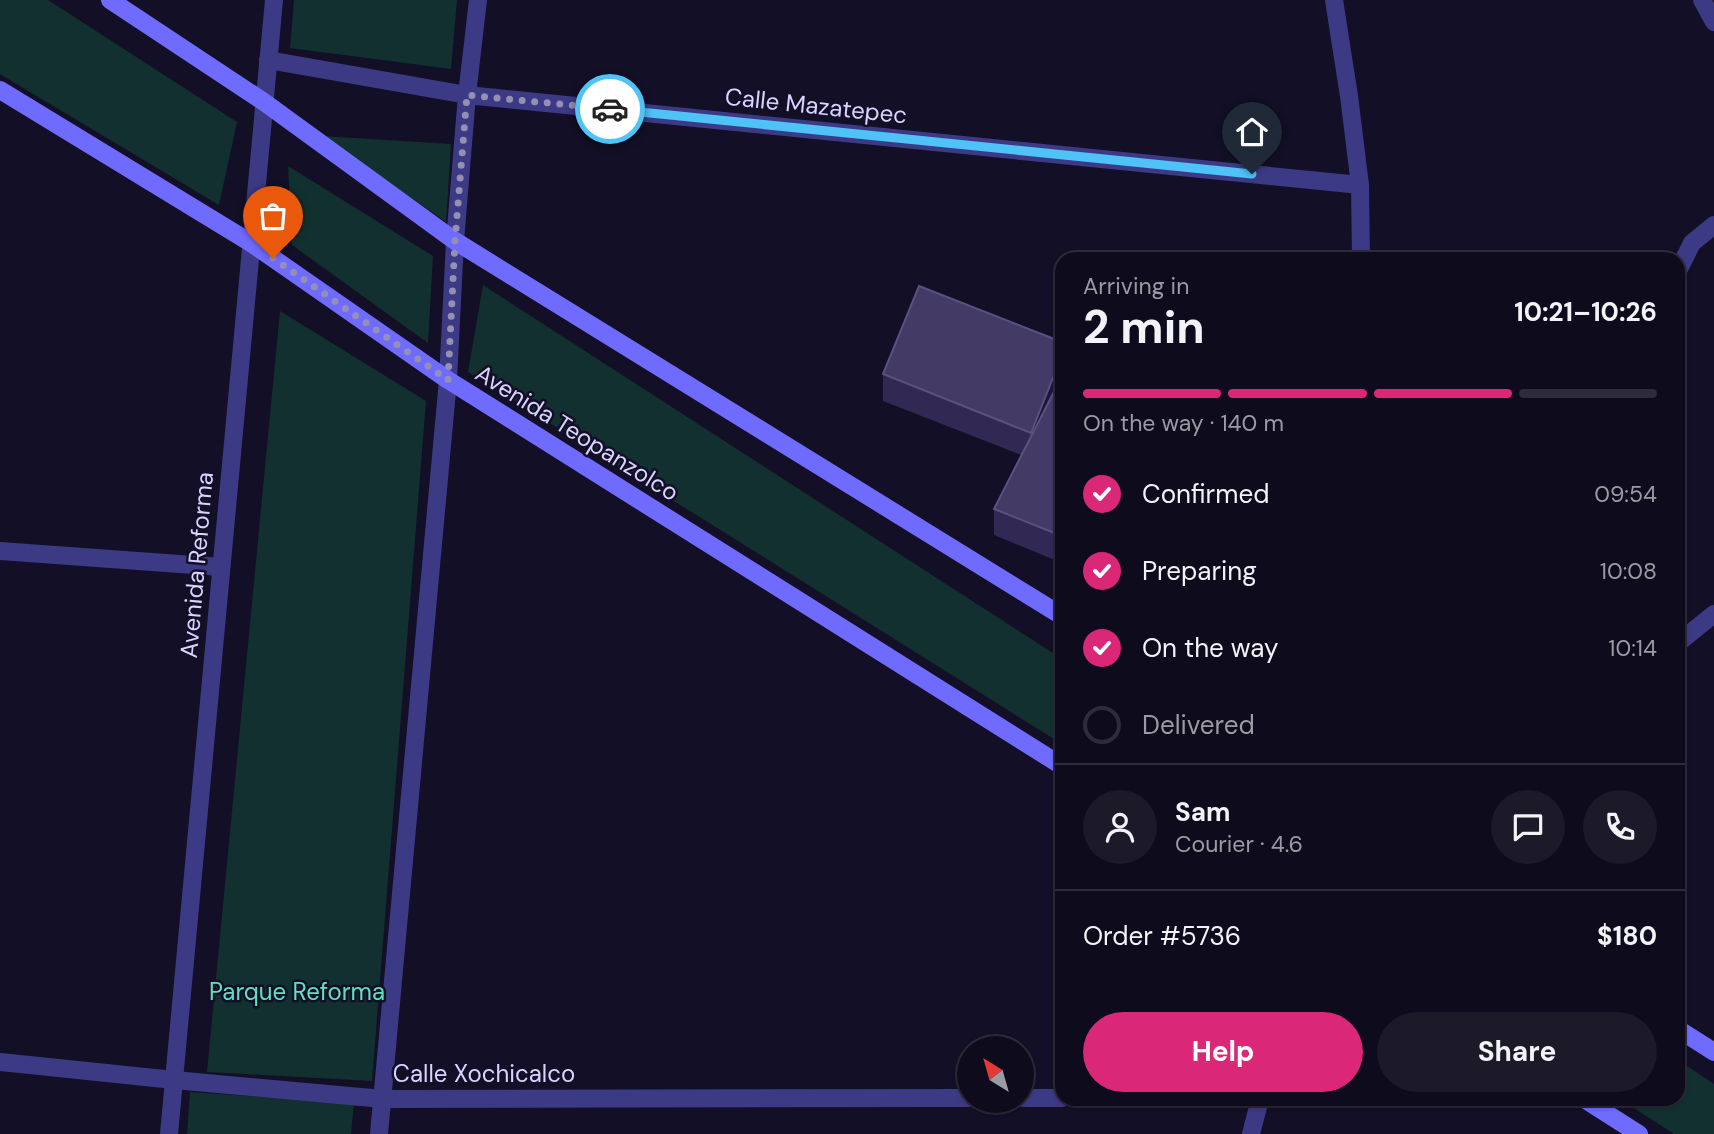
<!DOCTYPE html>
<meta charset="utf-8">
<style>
body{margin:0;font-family:"DM Sans",sans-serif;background:#1c1929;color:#f1f3f6;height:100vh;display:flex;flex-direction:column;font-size:26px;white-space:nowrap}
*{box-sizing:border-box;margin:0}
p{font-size:23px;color:#9b9ba3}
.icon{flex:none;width:38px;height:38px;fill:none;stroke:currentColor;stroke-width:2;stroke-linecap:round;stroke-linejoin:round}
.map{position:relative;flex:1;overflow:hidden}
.side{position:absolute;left:1055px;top:252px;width:630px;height:854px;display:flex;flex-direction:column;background:#0e0b1c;border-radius:21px;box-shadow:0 2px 5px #0004,0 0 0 2px #2e2b3b}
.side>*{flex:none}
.needle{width:46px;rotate:323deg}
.buttons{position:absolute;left:957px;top:1036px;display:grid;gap:14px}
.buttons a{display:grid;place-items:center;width:77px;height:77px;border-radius:50%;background:#0e0b1c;box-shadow:0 2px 5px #0004,0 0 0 2px #2e2b3b;font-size:35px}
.pin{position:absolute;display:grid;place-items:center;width:60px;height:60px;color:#fff;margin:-72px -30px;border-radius:50% 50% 50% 0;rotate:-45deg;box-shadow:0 0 7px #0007}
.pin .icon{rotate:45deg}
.courier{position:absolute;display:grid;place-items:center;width:70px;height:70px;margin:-35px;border:5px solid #4fc3f7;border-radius:50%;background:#fff;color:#222;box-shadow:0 2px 9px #0007}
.head em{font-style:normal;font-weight:700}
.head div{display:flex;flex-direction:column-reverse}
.head{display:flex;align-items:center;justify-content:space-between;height:119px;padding:0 28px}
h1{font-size:46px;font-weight:700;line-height:52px}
.bar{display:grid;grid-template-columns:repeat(4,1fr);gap:10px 7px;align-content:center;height:84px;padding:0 28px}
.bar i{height:9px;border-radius:5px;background:#2e2b3b}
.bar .selected{background:#db2777}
.bar p{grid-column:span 4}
.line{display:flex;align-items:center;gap:18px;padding:0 28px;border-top:2px solid #2e2b3b}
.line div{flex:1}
.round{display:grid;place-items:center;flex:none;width:74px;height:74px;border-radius:37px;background:#1c1929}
ol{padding:0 28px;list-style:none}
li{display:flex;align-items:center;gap:21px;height:77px}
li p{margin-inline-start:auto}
li .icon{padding:7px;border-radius:50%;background:#db2777;color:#fff;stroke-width:4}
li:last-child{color:#9b9ba3}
li i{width:38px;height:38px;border:4px solid #2e2b3b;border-radius:50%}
.button{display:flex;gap:14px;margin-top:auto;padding:14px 28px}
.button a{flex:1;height:80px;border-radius:42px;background:#db2777;color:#fff;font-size:28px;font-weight:700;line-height:80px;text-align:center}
.button a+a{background:#1c1929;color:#f1f3f6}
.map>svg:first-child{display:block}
</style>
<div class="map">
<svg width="1714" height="1134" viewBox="0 0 1714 1134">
<rect width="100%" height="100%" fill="#130f26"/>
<g fill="#12302f">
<polygon points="0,0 48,0 237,122 219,205 0,74"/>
<polygon points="294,0 457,0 451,69 290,48"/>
<polygon points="322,136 451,144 446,222"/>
<polygon points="288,166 433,256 428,343 292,245"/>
<polygon points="483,285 1062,659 1062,744 468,372"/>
<polygon points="280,311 426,401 372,1081 207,1072"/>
<polygon points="1678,1060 1714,1084 1714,1134 1674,1134 1620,1099 1678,1099"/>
<polygon points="190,1092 354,1103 351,1134 187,1134"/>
</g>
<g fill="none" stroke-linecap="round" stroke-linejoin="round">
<g stroke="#3d3a85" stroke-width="18">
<polyline points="1334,0 1349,96 1360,185 1361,259"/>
<polyline points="1702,0 1714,22"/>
<polyline points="268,60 467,95 1360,185"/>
<polyline points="1678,271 1692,243 1714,225"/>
<polyline points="0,551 221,567"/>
<polyline points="1678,643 1714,614"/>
<polyline points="0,1062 174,1080 383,1099 970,1098"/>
<polyline points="1022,1098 1062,1098"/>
<polyline points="1251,1134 1260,1099"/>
</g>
<g stroke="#3d3a85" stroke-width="18">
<polyline points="169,1134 274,0"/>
<polyline points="379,1134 448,380 455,241 467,95 478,0"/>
</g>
<g stroke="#6f6bff" stroke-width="18">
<polyline points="110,0 264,102 455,241 1062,616"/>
<polyline points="0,90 251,243 448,380 1062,766"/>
<polyline points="1678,1029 1714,1052"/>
<polyline points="1584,1099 1639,1134"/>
</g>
</g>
<polygon fill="#312854" points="1062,342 1062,563 994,535 994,509 1021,455 883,401 883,374"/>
<polygon fill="#1d163a" points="1062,355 1062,381 1031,459 1031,433"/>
<g fill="#433a66" stroke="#5a527e" stroke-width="2">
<polygon points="919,286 1062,342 1062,355 1031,433 883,374"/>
<polygon points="1062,376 1062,536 994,509"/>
</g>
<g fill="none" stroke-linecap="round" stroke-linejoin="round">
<polyline stroke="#948fb3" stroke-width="7" stroke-dasharray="0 12.6" points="273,258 448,380 455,241 467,95 610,109"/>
<polyline stroke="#4fc3f7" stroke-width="9" points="610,109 1252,174"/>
</g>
<g text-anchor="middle" stroke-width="5" stroke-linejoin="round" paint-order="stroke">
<g font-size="24" fill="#d9d4ff" stroke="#130f26">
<text transform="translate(816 106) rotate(6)" y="8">Calle Mazatepec</text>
<text transform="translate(577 433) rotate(32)" y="8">Avenida Teopanzolco</text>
<text transform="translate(197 565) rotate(-85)" y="8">Avenida Reforma</text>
<text x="484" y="1082">Calle Xochicalco</text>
</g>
<g font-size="24" fill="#5fe0c0" stroke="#130f26">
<text x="297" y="1000">Parque Reforma</text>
</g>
</g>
</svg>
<div class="buttons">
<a><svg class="needle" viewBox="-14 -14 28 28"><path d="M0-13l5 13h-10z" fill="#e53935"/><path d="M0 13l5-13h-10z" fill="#9b9ba3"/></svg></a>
</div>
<div class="pin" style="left:273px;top:258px;background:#ea580c"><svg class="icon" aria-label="bag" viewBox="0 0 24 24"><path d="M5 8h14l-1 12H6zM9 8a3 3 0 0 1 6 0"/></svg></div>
<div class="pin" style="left:1252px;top:174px;background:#1f2937"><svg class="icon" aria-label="home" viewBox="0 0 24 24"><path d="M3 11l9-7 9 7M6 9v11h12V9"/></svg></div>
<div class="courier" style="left:610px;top:109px"><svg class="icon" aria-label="car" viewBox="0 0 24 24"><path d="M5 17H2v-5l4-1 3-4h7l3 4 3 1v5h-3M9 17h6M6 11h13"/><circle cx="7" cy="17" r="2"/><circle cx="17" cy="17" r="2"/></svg></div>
<section class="side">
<div class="head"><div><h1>2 min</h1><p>Arriving in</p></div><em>10:21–10:26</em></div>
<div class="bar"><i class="selected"></i><i class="selected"></i><i class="selected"></i><i></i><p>On the way · 140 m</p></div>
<ol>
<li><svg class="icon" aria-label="check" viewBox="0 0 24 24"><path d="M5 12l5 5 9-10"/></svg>Confirmed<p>09:54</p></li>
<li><svg class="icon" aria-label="check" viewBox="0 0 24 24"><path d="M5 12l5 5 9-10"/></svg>Preparing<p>10:08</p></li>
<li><svg class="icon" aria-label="check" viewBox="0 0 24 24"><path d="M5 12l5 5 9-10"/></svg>On the way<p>10:14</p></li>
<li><i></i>Delivered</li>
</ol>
<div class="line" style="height:126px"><a class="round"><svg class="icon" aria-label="person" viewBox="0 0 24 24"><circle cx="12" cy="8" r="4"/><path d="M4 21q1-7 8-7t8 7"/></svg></a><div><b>Sam</b><p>Courier · 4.6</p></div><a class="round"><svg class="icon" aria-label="chat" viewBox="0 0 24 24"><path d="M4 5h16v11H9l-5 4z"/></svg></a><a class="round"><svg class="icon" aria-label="phone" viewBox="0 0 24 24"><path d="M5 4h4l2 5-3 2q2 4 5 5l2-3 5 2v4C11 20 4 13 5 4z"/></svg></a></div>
<div class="line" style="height:91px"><div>Order #5736</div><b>$180</b></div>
<div class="button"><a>Help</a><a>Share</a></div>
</section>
</div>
